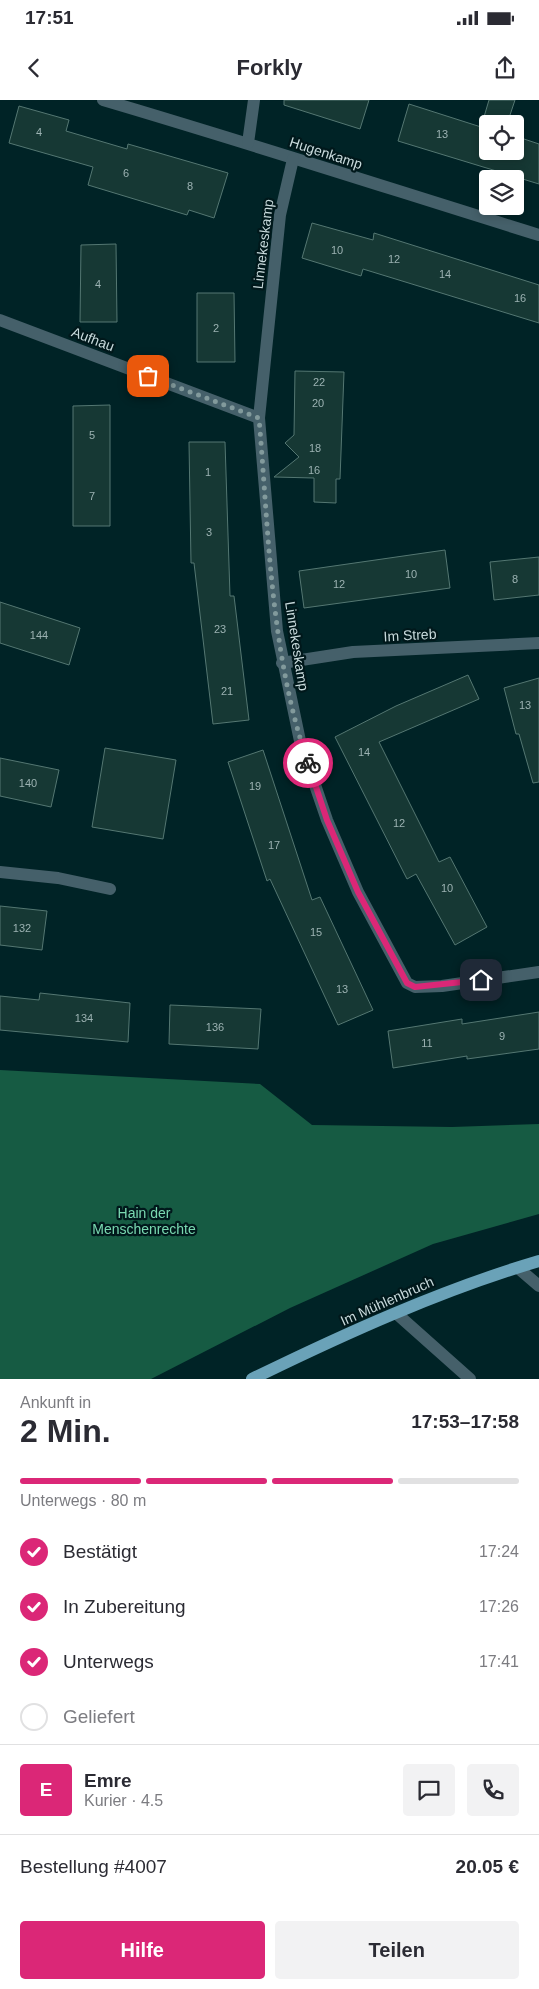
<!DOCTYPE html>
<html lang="de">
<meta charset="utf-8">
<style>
body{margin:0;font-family:Arial,sans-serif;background:#f2f2f3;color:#2b2b33;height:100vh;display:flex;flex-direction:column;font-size:19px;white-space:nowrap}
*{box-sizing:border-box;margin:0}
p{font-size:16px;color:#7c7c81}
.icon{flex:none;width:28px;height:28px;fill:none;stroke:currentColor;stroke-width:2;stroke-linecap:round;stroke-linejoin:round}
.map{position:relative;height:1279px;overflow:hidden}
.panel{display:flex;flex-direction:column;background:#fff;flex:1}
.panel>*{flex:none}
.controls{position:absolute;left:479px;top:15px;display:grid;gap:10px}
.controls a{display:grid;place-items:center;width:45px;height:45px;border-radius:5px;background:#fff;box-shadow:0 2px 8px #0003;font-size:25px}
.pin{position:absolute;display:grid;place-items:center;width:42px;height:42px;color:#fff;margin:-21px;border-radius:10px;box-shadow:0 2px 8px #0006}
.courier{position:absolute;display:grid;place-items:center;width:50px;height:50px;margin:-25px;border:4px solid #db2777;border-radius:50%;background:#fff;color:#222;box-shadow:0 1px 6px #0007}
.summary em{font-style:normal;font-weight:700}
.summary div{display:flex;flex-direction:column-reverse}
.summary{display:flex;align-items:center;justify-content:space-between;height:85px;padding:0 20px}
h1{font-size:32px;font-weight:700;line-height:38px}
.bar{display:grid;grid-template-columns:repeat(4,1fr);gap:8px 5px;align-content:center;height:60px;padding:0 20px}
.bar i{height:6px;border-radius:4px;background:#e1e1e2}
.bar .current{background:#db2777}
.bar p{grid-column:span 4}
.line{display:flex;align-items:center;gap:12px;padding:0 20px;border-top:1px solid #e1e1e2}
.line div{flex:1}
.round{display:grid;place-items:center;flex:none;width:52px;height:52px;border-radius:5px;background:#f2f2f3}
ol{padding:0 20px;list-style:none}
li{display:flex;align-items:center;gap:15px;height:55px}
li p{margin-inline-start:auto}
li .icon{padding:5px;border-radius:50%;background:#db2777;color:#fff;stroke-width:4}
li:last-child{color:#7c7c81}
li i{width:28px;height:28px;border:2px solid #e1e1e2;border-radius:50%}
.primary-button{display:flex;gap:10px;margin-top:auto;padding:10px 20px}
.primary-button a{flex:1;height:58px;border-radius:5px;background:#db2777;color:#fff;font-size:20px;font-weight:700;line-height:58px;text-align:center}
.primary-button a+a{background:#f2f2f3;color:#2b2b33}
.status{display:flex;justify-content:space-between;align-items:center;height:35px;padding:0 25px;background:#fff;direction:ltr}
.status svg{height:14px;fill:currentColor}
header{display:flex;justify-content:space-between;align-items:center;height:65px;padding:0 20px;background:#fff;font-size:22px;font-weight:700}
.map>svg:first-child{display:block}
</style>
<div class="status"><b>17:51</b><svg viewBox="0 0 49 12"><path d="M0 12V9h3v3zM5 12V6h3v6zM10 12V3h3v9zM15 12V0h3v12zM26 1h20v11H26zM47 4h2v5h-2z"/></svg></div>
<header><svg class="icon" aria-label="back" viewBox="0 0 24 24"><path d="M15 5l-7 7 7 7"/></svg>Forkly<svg class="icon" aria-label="share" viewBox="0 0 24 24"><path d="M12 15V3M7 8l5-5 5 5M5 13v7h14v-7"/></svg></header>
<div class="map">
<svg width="539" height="1279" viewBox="0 0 539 1279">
<rect width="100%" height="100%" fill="#002326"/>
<polygon fill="#165b43" points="0,970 260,984 312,1025 452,1027 539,1024 539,1114 433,1144 290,1208 151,1279 0,1279"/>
<g fill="#163834" stroke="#547772">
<polygon points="284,0 369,0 360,29 284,5"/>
<polygon points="489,0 515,0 507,24 488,24 488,51 515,51 515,36 539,44 539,84 398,41 409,4 481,27"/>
<polygon points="19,6 69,20 66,31 127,49 128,44 228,73 214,118 189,110 187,115 88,85 93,67 9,43"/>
<polygon points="312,123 373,140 374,133 539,185 539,223 363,169 361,176 302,158"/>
<polygon points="116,144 117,222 80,222 81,145"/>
<polygon points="197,193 234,193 235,262 197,262"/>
<polygon points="295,271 344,272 340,379 336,379 336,403 314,402 314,378 274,377 299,357 285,343 294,335"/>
<polygon points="110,305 110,426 73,426 73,306"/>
<polygon points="189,342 225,342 230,496 234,496 249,620 213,624 194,463 191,463"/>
<polygon points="445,450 450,488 304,508 299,471"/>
<polygon points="539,457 539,495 494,500 490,462"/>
<polygon points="0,502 80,528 69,565 0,543"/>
<polygon points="468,575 479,599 379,642 439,762 450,757 487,827 455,845 416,774 407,779 335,637 396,606"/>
<polygon points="539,578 539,682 533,683 519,634 516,634 504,588"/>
<polygon points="105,648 176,660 163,739 92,727"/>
<polygon points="263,650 312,800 320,797 373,910 338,925 270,779 267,781 228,662"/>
<polygon points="0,658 59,670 51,707 0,696"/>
<polygon points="0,806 47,811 42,850 0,845"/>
<polygon points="40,893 130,903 128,942 0,930 0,896 39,900"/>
<polygon points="170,905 261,909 258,949 169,944"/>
<polygon points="539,912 539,949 467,959 467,956 393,968 388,931 462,919 462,924"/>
</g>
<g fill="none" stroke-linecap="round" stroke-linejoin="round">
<g stroke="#45606a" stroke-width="12">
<path d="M103,0C249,43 394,90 539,135"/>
<polyline points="248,43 254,0"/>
<polyline points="293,59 280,115 259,318 277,531 300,641 327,720 358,792 407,883 415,887 442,886 539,872"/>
<polyline points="0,220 259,318"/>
<polyline points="282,563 353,552 539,543"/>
<polyline points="0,772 58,778 110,789"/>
<polyline points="518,1168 539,1186"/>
<polyline points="397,1214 470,1279"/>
</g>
<path stroke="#6aa2b8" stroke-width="12" d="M252,1279C344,1234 441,1190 539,1161"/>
</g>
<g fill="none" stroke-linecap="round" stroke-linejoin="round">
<path stroke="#829a9c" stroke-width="5" stroke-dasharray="0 9" d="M148,276L259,318C269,434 270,552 308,663"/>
<polyline stroke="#db2777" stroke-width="6" points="308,663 327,720 358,792 407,883 415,887 481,880"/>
</g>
<g text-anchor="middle" stroke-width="4.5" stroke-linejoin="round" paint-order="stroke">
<g font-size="11" fill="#9cb2b2">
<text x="39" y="36">4</text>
<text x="442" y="38">13</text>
<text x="126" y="77">6</text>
<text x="190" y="90">8</text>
<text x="337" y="154">10</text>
<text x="394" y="163">12</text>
<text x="445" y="178">14</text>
<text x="98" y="188">4</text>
<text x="520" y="202">16</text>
<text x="216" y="232">2</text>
<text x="319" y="286">22</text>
<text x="318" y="307">20</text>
<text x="92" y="339">5</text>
<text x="315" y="352">18</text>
<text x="314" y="374">16</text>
<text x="208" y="376">1</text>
<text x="92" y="400">7</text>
<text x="209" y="436">3</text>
<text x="411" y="478">10</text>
<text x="515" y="483">8</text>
<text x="339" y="488">12</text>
<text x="220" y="533">23</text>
<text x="39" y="539">144</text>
<text x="227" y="595">21</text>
<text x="525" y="609">13</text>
<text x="364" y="656">14</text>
<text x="28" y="687">140</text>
<text x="255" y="690">19</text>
<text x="399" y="727">12</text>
<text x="274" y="749">17</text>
<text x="447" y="792">10</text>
<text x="22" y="832">132</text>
<text x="316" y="836">15</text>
<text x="342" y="893">13</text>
<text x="84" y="922">134</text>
<text x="215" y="931">136</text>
<text x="502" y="940">9</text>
<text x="427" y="947">11</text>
</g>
<g font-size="14" fill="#c8dadc" stroke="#00181b">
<text transform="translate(326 53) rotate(18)" y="5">Hugenkamp</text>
<text transform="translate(263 144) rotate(-83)" y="5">Linnekeskamp</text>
<text transform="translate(93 239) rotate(21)" y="5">Aufhau</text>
<text transform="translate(410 535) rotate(-3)" y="5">Im Streb</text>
<text transform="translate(297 546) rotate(81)" y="5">Linnekeskamp</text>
<text transform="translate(387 1201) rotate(-24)" y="5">Im Mühlenbruch</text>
</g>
<g font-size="14" fill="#79d9b1" stroke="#00181b">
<text x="144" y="1118">Hain der<tspan x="144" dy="16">Menschenrechte</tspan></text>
</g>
</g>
</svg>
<div class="controls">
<a><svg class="icon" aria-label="locate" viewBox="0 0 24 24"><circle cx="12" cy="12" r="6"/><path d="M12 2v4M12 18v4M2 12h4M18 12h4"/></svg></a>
<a><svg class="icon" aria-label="layers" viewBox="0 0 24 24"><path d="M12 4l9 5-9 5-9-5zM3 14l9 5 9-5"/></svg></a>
</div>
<div class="pin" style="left:148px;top:276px;background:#ea580c"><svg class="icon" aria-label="bag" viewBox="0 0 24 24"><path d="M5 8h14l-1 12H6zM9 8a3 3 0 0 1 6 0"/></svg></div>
<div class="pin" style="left:481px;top:880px;background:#1f2937"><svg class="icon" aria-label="home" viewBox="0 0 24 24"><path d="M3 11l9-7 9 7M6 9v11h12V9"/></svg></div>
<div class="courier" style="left:308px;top:663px"><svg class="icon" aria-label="bike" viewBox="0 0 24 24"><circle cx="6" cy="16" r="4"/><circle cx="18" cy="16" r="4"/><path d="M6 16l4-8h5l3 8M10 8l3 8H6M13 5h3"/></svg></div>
</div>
<section class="panel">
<div class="summary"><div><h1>2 Min.</h1><p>Ankunft in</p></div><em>17:53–17:58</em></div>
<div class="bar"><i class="current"></i><i class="current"></i><i class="current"></i><i></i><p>Unterwegs · 80 m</p></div>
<ol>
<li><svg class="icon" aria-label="check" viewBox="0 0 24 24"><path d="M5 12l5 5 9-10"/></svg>Bestätigt<p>17:24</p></li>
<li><svg class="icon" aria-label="check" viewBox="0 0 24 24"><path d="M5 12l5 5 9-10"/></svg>In Zubereitung<p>17:26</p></li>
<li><svg class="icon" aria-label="check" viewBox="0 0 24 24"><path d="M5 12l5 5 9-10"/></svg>Unterwegs<p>17:41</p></li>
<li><i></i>Geliefert</li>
</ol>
<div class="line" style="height:90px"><b class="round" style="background:#db2777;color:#fff">E</b><div><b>Emre</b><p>Kurier · 4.5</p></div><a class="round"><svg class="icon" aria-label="chat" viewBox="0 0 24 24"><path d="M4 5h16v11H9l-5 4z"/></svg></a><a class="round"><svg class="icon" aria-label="phone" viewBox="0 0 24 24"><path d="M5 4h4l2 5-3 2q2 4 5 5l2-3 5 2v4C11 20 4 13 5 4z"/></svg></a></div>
<div class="line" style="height:65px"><div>Bestellung #4007</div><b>20.05 €</b></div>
<div class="primary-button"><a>Hilfe</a><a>Teilen</a></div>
</section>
